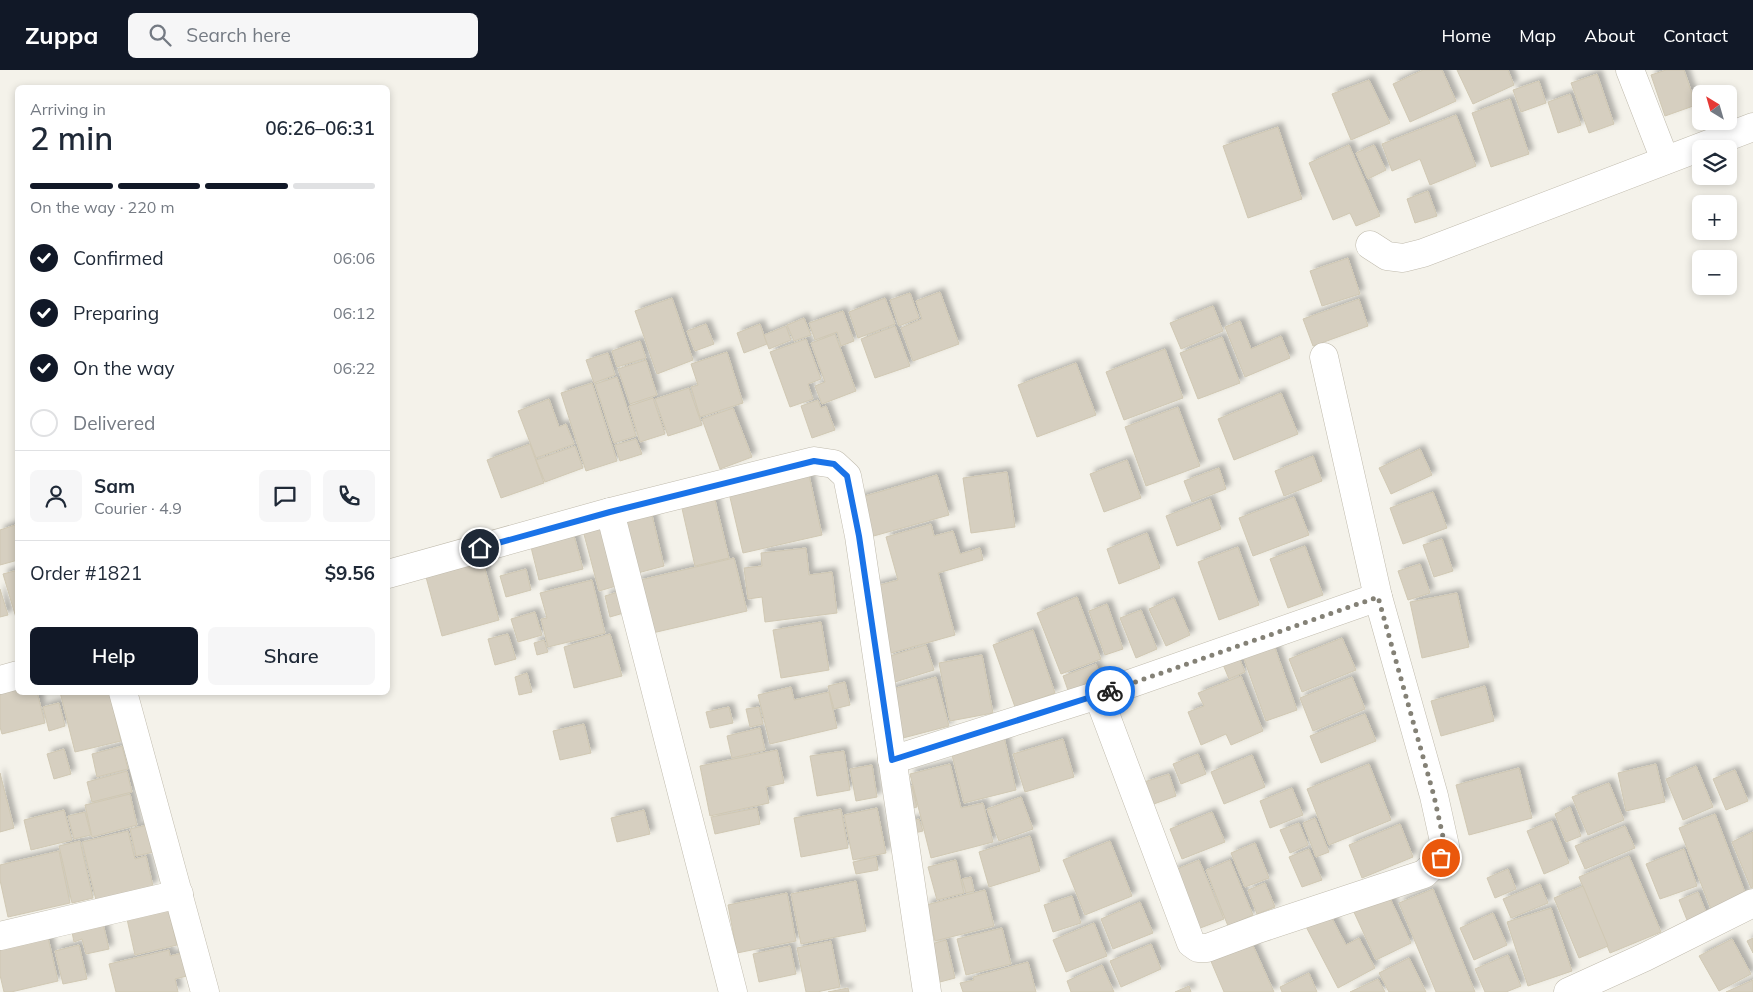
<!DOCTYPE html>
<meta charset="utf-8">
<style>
body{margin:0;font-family:Mulish,sans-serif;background:#f6f6f7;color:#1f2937;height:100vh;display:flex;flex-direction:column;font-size:19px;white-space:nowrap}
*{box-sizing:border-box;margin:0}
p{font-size:16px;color:#747a83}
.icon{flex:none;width:28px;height:28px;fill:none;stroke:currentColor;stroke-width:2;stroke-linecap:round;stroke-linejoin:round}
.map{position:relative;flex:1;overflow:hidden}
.details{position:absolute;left:15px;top:15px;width:375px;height:610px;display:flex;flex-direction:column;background:#fff;border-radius:8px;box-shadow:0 2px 8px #0003}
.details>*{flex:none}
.needle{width:32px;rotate:323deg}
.controls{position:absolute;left:1692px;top:15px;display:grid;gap:10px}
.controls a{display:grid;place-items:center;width:45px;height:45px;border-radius:8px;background:#fff;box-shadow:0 2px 8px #0003;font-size:25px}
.pin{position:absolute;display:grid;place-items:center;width:42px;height:42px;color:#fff;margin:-21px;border:2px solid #fff;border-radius:50%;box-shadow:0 1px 5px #0007}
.courier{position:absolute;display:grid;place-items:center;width:50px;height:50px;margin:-25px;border:4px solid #1a73e8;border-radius:50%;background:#fff;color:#222;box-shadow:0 1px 6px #0007}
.summary em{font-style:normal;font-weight:600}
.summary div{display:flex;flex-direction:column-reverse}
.summary{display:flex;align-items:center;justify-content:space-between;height:85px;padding:0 15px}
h1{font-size:32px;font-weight:600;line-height:38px}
.bar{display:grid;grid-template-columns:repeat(4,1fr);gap:8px 5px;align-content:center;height:60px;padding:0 15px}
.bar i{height:6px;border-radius:4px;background:#e0e1e3}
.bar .selected{background:#111827}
.bar p{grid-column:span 4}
.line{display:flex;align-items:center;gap:12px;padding:0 15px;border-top:1px solid #e0e1e3}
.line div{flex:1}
.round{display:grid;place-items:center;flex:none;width:52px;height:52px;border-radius:8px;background:#f6f6f7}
ol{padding:0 15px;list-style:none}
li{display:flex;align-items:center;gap:15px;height:55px}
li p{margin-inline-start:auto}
li .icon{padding:5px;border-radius:50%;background:#111827;color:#fff;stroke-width:4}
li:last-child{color:#747a83}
li i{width:28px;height:28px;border:2px solid #e0e1e3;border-radius:50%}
.primary-button{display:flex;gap:10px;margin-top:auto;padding:10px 15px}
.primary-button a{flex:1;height:58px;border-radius:8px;background:#111827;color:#fff;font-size:20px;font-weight:600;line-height:58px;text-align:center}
.primary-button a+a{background:#f6f6f7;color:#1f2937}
header{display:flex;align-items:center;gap:30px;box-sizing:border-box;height:70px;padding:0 25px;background:#111827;color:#fff}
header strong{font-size:24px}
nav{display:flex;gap:28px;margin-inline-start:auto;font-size:18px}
.search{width:350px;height:45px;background:#f6f6f7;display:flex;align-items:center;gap:12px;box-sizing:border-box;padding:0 18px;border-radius:8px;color:#747a83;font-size:19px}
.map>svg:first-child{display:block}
</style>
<header>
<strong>Zuppa</strong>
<div class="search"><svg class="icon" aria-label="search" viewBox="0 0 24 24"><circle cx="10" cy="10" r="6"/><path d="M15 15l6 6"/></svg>Search here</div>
<nav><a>Home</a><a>Map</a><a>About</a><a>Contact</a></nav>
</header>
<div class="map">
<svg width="1753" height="922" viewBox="0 0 1753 922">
<defs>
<filter id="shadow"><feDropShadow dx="4.5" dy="-4.5" stdDeviation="2.5" flood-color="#0004"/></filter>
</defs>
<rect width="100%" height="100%" fill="#f4f2ea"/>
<g fill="#d6cfc0" stroke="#d0c8b3" filter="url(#shadow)">
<polygon points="1423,0 1442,0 1456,31 1410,52 1393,14"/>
<polygon points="1457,0 1508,0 1514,15 1473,34"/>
<polygon points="1666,0 1684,0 1696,35 1665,46 1651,5"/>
<polygon points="1597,4 1614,54 1589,63 1571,13"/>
<polygon points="1369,10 1390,53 1351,70 1332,24"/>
<polygon points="1539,11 1546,33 1521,42 1513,20"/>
<polygon points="1570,24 1581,55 1558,63 1548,32"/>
<polygon points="1510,29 1529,84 1491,97 1472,43"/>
<polygon points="1456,45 1476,96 1430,115 1420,89 1392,101 1382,74"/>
<polygon points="1278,57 1302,129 1248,148 1223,76"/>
<polygon points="1349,75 1380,146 1356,156 1350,143 1333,150 1309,93"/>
<polygon points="1374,75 1386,100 1368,109 1356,83"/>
<polygon points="1428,121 1437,146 1415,153 1407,129"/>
<polygon points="1348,188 1360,224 1322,236 1310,201"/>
<polygon points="940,222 959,274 913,291 901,258 922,249 916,231"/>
<polygon points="910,223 919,248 899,256 890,230"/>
<polygon points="672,228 693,290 657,304 635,241"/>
<polygon points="885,228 895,254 858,268 849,242"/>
<polygon points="1359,229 1368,256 1313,276 1303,249"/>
<polygon points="1213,236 1223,261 1181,279 1170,253"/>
<polygon points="843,241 854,271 841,276 837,262 815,270 809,253"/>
<polygon points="804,248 811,265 794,271 787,255"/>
<polygon points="1240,251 1251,279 1281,266 1290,288 1245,307 1225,257"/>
<polygon points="706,254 714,274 695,281 687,261"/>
<polygon points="760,254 767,274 744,283 737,263"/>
<polygon points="786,256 791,270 769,279 764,265"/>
<polygon points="895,256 910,296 875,308 861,269"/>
<polygon points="835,264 856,321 822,334 815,316 825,312 811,273"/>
<polygon points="1222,267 1240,313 1198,329 1180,283"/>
<polygon points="806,269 821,309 808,314 813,329 790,337 770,282"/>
<polygon points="640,271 646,288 617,297 612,281"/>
<polygon points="1165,279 1183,328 1124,350 1106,302"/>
<polygon points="727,282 743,333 700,347 691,317 698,315 691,294"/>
<polygon points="608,283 615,305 594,313 586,290"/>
<polygon points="646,290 657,325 630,334 618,299"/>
<polygon points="1076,293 1096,345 1037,367 1018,315"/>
<polygon points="617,307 636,366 614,373 595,314"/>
<polygon points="592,313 617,391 586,401 561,323"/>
<polygon points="689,318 702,355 668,366 655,329"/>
<polygon points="1281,323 1298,364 1234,390 1218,349"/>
<polygon points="653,328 665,364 640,372 629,336"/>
<polygon points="549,329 559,357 566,354 574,374 536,388 518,341"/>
<polygon points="818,330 821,338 826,336 835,360 812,368 801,336"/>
<polygon points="1178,337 1200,396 1146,416 1125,357"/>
<polygon points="733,338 752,387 720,399 702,349"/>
<polygon points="636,369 642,384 620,391 615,375"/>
<polygon points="530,374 544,413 501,428 487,390"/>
<polygon points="575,376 583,398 545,412 536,390"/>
<polygon points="1420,379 1432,405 1391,424 1379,398"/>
<polygon points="1313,386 1322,411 1284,426 1275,401"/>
<polygon points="1127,390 1141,428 1104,442 1090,404"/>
<polygon points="1219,398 1226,419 1192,432 1184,411"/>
<polygon points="1007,402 1015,457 971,463 963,408"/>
<polygon points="809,405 822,465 743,483 729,423"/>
<polygon points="937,405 949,445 870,467 858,428"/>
<polygon points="1433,422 1447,458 1403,474 1390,438"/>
<polygon points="714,426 729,488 695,496 681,434"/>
<polygon points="1294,427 1309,465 1253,486 1239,448"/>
<polygon points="1210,429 1221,459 1177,476 1166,446"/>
<polygon points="651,441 664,496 634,504 621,449"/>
<polygon points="604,447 623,514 599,521 581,453"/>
<polygon points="18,454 18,490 0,495 0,460"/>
<polygon points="931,454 934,466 953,461 960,484 980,478 983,490 938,503 955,565 891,583 872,517 898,510 886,467"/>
<polygon points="573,462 583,499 539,510 530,473"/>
<polygon points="1147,463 1160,498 1119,514 1107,479"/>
<polygon points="1442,469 1453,501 1434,507 1423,475"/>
<polygon points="1305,476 1323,525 1288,538 1270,489"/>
<polygon points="1238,477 1259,535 1219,550 1198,492"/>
<polygon points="806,478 809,505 832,502 837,543 765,552 762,527 748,529 744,498 762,496 761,483"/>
<polygon points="480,481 499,550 442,566 423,496"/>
<polygon points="734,488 747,541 648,564 636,511"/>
<polygon points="1420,494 1430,523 1408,530 1398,501"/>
<polygon points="526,499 531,520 506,527 500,506"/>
<polygon points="18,500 18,550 17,551 3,504"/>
<polygon points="592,510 605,563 548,577 541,549 547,548 540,523"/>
<polygon points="0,519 8,545 0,547"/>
<polygon points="621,521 627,542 610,547 605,526"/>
<polygon points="1457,523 1469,577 1422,588 1410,532"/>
<polygon points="1077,527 1101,589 1061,604 1037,543"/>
<polygon points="1174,528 1190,565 1166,576 1149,539"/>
<polygon points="1107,534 1123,579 1105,585 1089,541"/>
<polygon points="1141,540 1157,579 1136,588 1120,548"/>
<polygon points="535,542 542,565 518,572 511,549"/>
<polygon points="821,552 829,600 781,608 773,560"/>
<polygon points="1033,560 1055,623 1015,637 993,575"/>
<polygon points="508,564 516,589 495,595 488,569"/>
<polygon points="610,564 622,606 574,618 564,577"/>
<polygon points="1342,568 1356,600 1302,622 1289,589"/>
<polygon points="544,570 548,582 537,585 534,573"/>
<polygon points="926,575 934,600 895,612 887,587"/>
<polygon points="1274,575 1297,640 1266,651 1243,586"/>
<polygon points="982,585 993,643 950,651 939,593"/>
<polygon points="1238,585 1245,602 1229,609 1222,592"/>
<polygon points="1096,594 1104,617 1071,629 1063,606"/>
<polygon points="527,603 532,622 519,625 515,607"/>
<polygon points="1241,606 1263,661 1231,675 1226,664 1201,675 1188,642 1204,636 1198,623"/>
<polygon points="936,607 949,656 899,669 885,621"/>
<polygon points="1352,607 1365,639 1313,661 1300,628"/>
<polygon points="18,611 18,622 37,622 45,653 2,664 0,657 0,616"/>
<polygon points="845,612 850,635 834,639 828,616"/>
<polygon points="1485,616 1494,651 1441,666 1431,631"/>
<polygon points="791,617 794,630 829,622 837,658 770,674 758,625"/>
<polygon points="60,622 109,622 121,671 75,682"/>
<polygon points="59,633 65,656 49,661 43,637"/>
<polygon points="729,637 733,653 710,658 706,642"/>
<polygon points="759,637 763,654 750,657 746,639"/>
<polygon points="1365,644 1376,671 1321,693 1310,666"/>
<polygon points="584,654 591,683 560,690 553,661"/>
<polygon points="760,658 765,680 732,688 727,666"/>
<polygon points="1004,667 1016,720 964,733 951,681"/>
<polygon points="1063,669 1074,707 1025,722 1013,684"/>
<polygon points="122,676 128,699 97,707 92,684"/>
<polygon points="64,679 71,704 54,709 47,684"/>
<polygon points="777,680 784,713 766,717 769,733 710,746 700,696"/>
<polygon points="844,681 850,720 817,726 810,686"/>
<polygon points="1198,684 1206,704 1181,714 1173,694"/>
<polygon points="1252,685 1265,717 1224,734 1211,702"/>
<polygon points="950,694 961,738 983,733 993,772 931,788 910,704"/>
<polygon points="1369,694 1391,750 1329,775 1307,719"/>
<polygon points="1656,694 1665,732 1626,741 1618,703"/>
<polygon points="872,695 877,727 856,731 850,699"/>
<polygon points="1696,696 1713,737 1683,750 1666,709"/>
<polygon points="1519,698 1532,748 1469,765 1456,715"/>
<polygon points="1735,700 1748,731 1726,740 1713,709"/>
<polygon points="127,701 132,722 92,732 87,712"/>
<polygon points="0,703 14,758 0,762"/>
<polygon points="1169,704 1176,726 1151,735 1144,712"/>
<polygon points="1609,713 1624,750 1588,765 1572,727"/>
<polygon points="912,716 917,737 905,740 900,719"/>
<polygon points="1292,718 1303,745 1270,758 1260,731"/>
<polygon points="130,724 137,755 92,767 85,735"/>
<polygon points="1021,727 1033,759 999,771 987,739"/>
<polygon points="1570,737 1581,766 1566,772 1555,744"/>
<polygon points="757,738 760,754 715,764 711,747"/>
<polygon points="877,738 886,783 853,790 844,745"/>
<polygon points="841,739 848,778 801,787 794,748"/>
<polygon points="64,740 72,770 31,780 24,750"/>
<polygon points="644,740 650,764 617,772 611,748"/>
<polygon points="85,742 91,765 74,769 68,746"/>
<polygon points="1212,742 1225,772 1182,789 1170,759"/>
<polygon points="1715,744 1746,825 1711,839 1679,758"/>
<polygon points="1315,748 1329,782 1316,787 1303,753"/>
<polygon points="919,749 923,761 910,764 907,752"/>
<polygon points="1552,751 1569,793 1544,804 1527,761"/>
<polygon points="1299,753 1308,775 1290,783 1280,760"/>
<polygon points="1400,754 1413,787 1362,808 1349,775"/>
<polygon points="147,755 154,782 136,786 130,759"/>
<polygon points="1625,756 1635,778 1585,799 1575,776"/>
<polygon points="128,761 135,789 146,786 153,816 96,830 82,772"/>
<polygon points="1753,762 1753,817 1751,818 1732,772"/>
<polygon points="1030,766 1040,801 989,817 979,782"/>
<polygon points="80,771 93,828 72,833 59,776"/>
<polygon points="1110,771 1132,826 1085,845 1063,790"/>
<polygon points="1255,773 1269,808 1245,817 1231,783"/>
<polygon points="1309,779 1322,810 1302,817 1289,787"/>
<polygon points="1684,779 1697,816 1660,829 1646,794"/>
<polygon points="59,781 70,833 8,847 0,810 0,795"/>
<polygon points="1629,786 1661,862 1610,883 1579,807"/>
<polygon points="876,787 878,800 856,804 853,792"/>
<polygon points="956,790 964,823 937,830 928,797"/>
<polygon points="1199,790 1224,849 1195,860 1172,801"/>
<polygon points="1230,790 1253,845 1228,856 1206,800"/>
<polygon points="1508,799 1516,819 1495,828 1487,808"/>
<polygon points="971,807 974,821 966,823 962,809"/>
<polygon points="856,811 866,861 801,874 791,824"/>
<polygon points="1265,813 1275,837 1257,844 1248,820"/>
<polygon points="1540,814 1548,833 1511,848 1503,829"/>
<polygon points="1583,816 1608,876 1579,888 1554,828"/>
<polygon points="1433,819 1475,922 1436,922 1399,833"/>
<polygon points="985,820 994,856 935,871 926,835"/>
<polygon points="1698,822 1708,847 1689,855 1679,830"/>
<polygon points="787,823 796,871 737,883 728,835"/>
<polygon points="1388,824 1411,873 1376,890 1353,840"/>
<polygon points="1072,826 1081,853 1053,862 1044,835"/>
<polygon points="1140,832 1153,863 1113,879 1101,849"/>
<polygon points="1326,837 1346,875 1359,868 1375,898 1338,918 1302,849"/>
<polygon points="1551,838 1572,901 1528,916 1507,852"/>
<polygon points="168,839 177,875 135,885 127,849"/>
<polygon points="1493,843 1507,875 1474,890 1460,858"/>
<polygon points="101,845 109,879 86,884 82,869 74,872 70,852"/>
<polygon points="1094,853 1107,886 1066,902 1053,870"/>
<polygon points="1002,858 1011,894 966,905 957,869"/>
<polygon points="47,863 58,911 11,922 4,922 0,905 0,874"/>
<polygon points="1753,868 1753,883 1747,871"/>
<polygon points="1732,869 1751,904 1719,921 1699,886"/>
<polygon points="946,870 955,908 940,912 931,874"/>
<polygon points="831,871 840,917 817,922 806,922 797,878"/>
<polygon points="1251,871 1274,922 1224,922 1210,889"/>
<polygon points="1151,874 1161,899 1121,917 1110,891"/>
<polygon points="79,875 87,909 63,914 55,881"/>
<polygon points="790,876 796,904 759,912 753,884"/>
<polygon points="169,880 170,886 182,883 187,906 175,909 178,922 116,922 109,894"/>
<polygon points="1508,885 1521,916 1506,922 1485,922 1475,899"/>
<polygon points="1409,888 1426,922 1389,922 1379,903"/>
<polygon points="1028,892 1036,922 963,922 960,913 974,910 973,907"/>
<polygon points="1102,895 1114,922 1071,922 1067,911"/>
<polygon points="1309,903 1317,922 1282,922 1280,917"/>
<polygon points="1378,909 1385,922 1350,922"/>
<polygon points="1753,910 1753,922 1726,922"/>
<polygon points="1189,916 1191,922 1175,922"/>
<polygon points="848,918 849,922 828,922"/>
</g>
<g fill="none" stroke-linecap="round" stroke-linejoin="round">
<defs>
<g id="minor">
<polyline points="1630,0 1665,90"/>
<polyline points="1370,175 1387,186 1403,188 1423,183 1753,57"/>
<polyline points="610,442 733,922"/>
<polyline points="388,504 610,442 814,391 834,394 847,406 859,466 927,922"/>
<polyline points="0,610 18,605"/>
<polyline points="123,622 205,922"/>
<polyline points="1098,625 1191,873 1198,878 1207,878 1258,859 1424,804 1441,788 1445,776 1434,726 1378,527 1324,287"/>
<polyline points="892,690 1098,625 1378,527"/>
<polyline points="0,866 179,824"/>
<polyline points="1568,922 1645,887 1753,833"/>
</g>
</defs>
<use href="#minor" stroke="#c0bbad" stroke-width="29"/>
<use href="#minor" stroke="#fff" stroke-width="28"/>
</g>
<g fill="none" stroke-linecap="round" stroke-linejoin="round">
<polyline stroke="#848176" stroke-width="5" stroke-dasharray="0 9" points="1110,621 1378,527 1434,726 1445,776 1441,788"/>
<polyline stroke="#1a73e8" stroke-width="6" points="480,478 610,442 814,391 834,394 847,406 859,466 892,690 1110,621"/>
</g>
</svg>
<div class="controls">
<a><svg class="needle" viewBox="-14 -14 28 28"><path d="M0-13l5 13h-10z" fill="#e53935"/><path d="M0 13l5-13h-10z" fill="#747a83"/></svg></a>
<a><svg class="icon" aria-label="layers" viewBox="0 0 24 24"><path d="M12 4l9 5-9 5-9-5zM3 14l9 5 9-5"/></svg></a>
<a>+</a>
<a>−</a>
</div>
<div class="pin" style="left:1441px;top:788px;background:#ea580c"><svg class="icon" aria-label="bag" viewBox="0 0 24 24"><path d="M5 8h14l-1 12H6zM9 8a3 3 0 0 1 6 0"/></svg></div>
<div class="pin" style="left:480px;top:478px;background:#1f2937"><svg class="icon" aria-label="home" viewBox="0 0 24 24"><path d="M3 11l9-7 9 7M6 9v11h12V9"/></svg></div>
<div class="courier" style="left:1110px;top:621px"><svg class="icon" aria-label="bike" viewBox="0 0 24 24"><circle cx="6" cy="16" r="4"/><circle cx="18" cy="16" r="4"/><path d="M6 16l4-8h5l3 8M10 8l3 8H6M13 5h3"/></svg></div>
<section class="details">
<div class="summary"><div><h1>2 min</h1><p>Arriving in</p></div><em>06:26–06:31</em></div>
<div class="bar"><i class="selected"></i><i class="selected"></i><i class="selected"></i><i></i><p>On the way · 220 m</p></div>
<ol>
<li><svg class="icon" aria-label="check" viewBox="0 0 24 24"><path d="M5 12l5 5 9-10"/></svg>Confirmed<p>06:06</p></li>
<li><svg class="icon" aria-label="check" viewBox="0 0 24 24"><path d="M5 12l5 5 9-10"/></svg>Preparing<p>06:12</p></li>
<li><svg class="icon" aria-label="check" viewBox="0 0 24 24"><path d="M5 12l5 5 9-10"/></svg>On the way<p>06:22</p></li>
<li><i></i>Delivered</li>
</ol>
<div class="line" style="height:90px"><a class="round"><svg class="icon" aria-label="person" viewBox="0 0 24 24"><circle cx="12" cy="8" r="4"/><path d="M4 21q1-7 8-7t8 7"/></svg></a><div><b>Sam</b><p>Courier · 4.9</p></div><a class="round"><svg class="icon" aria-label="chat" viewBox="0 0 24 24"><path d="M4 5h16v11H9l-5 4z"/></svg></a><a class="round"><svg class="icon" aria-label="phone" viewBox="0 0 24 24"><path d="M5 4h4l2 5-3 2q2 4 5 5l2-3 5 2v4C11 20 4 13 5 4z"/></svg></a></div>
<div class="line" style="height:65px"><div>Order #1821</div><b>$9.56</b></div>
<div class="primary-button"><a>Help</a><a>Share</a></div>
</section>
</div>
